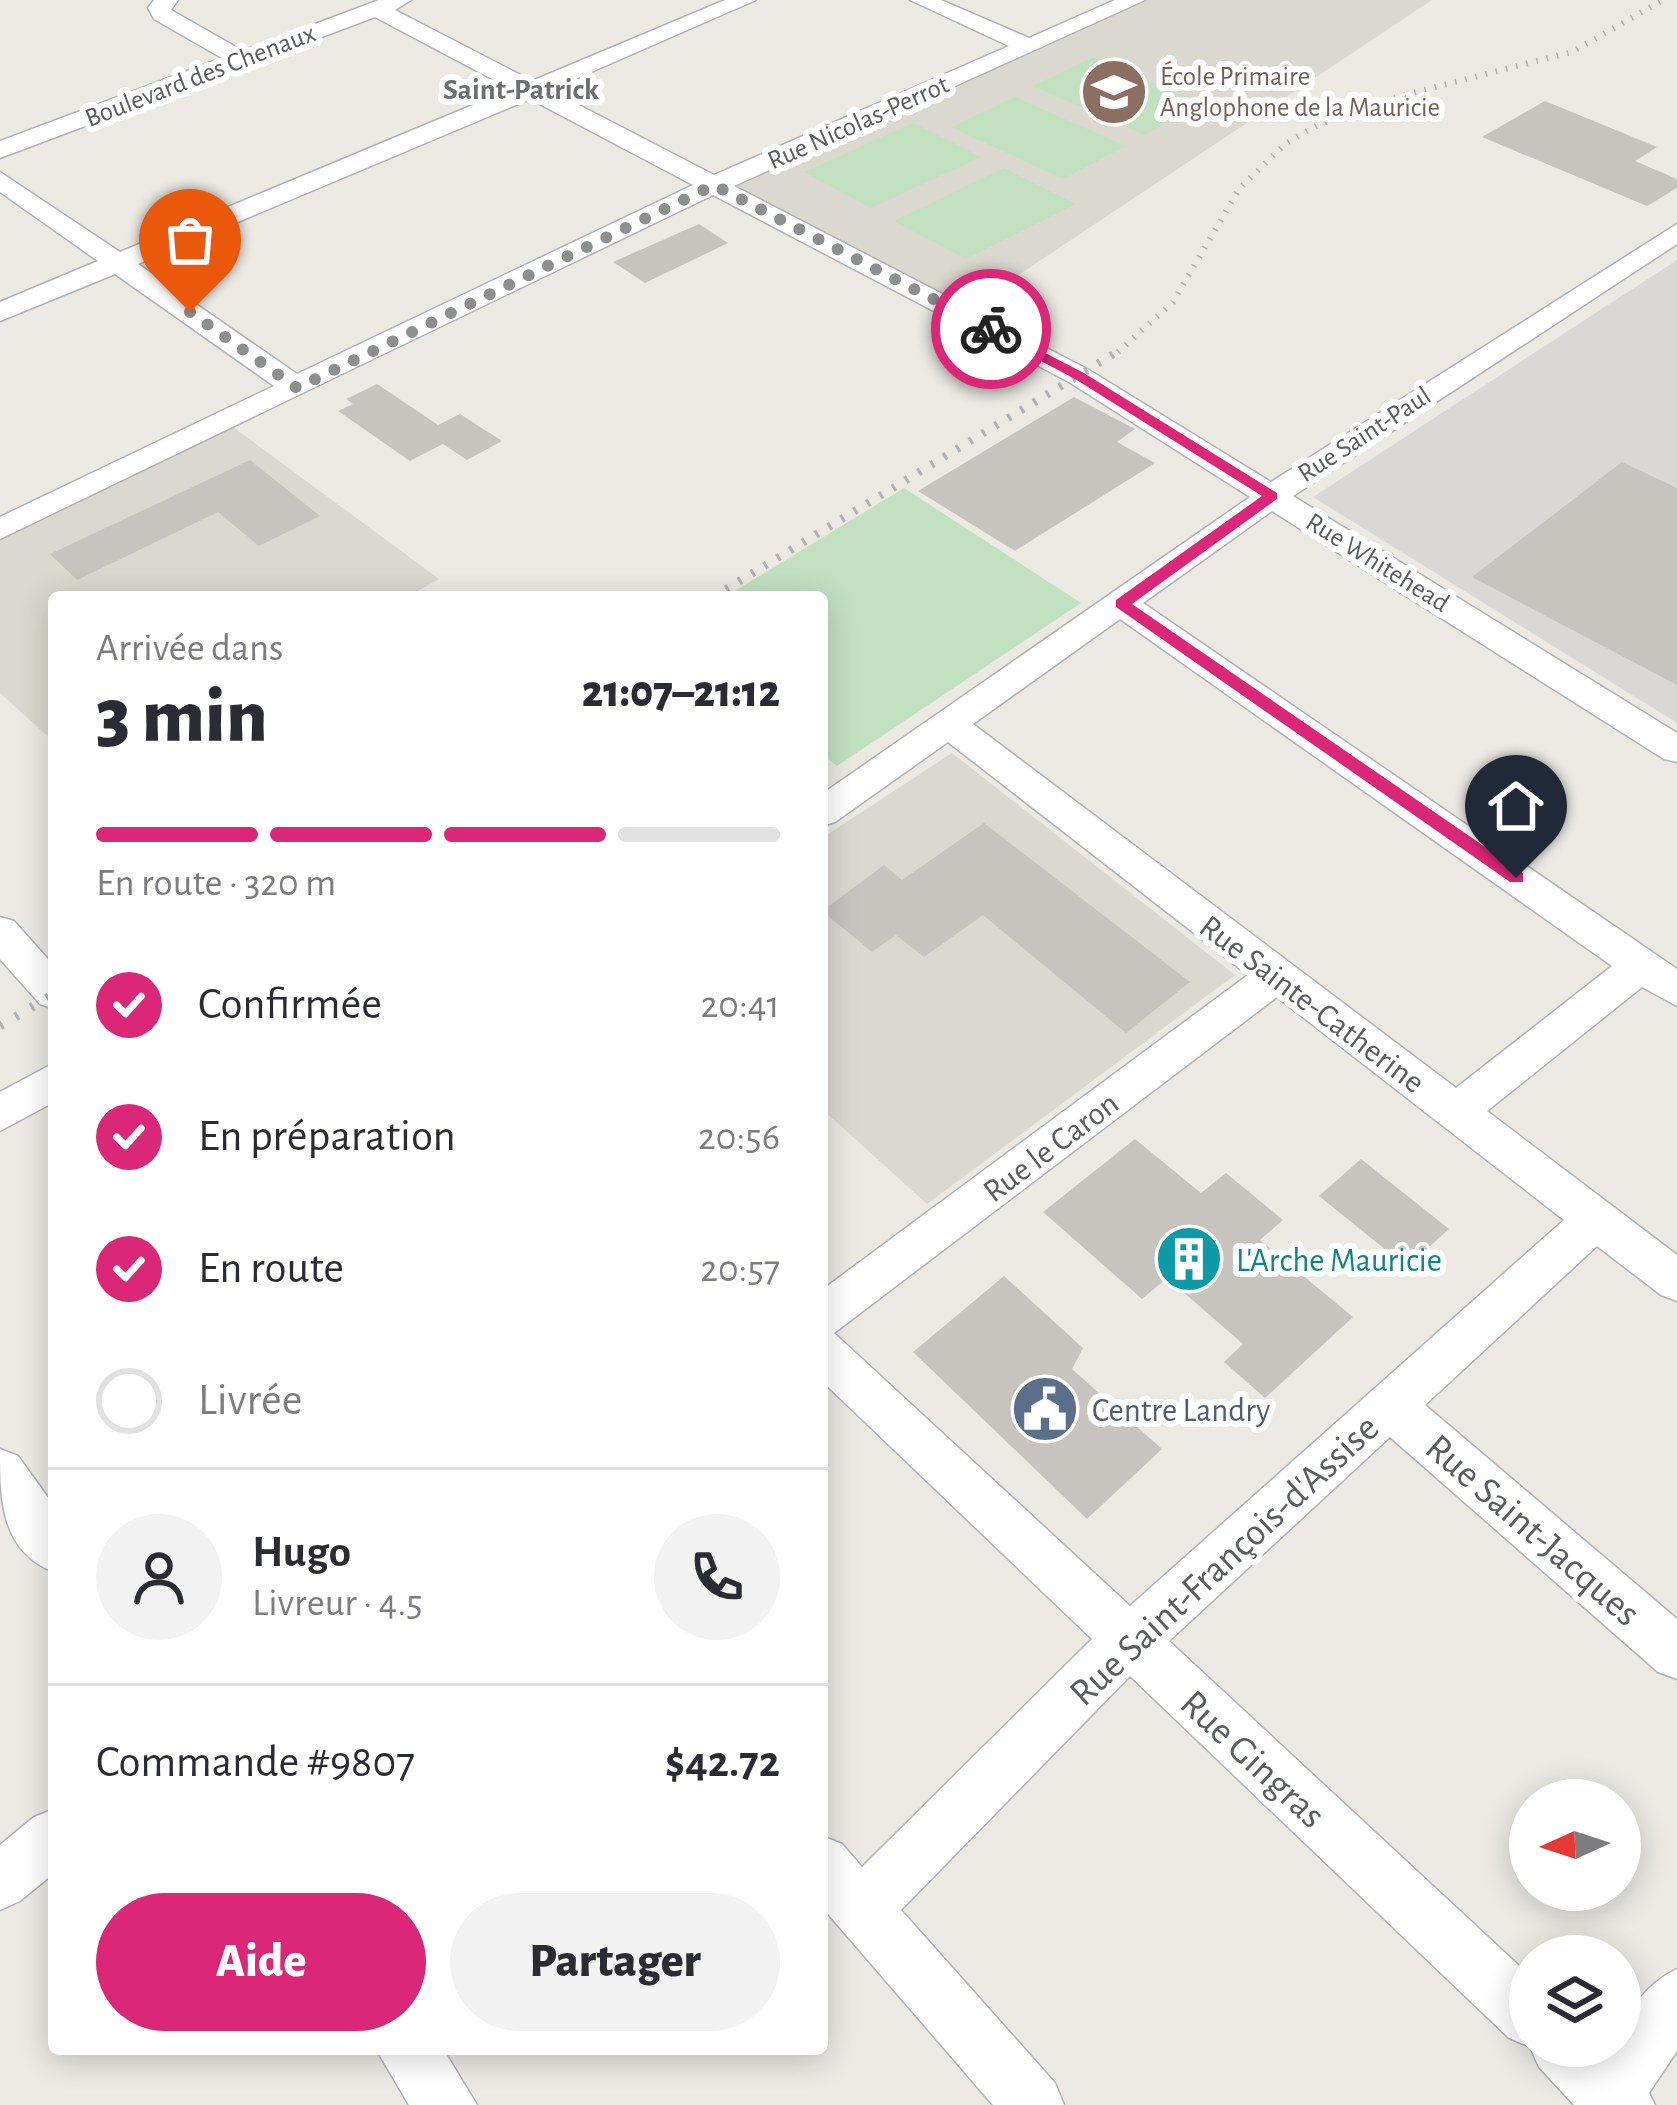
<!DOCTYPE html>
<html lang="fr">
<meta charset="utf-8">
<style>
body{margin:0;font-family:"Alegreya Sans",sans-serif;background:#f2f2f3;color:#2b2b33;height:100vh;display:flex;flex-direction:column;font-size:45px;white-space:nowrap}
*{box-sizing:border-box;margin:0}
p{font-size:39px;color:#7c7c81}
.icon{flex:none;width:66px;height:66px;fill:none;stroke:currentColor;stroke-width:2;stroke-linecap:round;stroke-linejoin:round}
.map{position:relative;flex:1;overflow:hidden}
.side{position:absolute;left:48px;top:591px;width:780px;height:1464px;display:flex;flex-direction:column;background:#fff;border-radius:12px;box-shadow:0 6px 30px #0003}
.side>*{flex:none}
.needle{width:78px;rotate:267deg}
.tools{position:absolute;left:1509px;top:1779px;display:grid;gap:24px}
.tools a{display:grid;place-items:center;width:132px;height:132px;border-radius:50%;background:#fff;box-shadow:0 6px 30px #0003;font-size:60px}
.pin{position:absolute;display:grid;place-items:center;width:102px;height:102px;color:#fff;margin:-123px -51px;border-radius:50% 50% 50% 0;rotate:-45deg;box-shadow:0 0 12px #0007}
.pin .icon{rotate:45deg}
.courier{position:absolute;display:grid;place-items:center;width:120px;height:120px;margin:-60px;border:9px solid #db2777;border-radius:50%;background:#fff;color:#222;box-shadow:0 3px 15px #0007}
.summary em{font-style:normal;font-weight:800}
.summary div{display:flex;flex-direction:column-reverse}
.summary{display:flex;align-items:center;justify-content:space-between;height:204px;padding:0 48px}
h1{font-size:78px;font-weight:800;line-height:90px}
.bar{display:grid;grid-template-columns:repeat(4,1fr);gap:18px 12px;align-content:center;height:144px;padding:0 48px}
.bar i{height:15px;border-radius:9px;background:#e1e1e2}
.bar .active{background:#db2777}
.bar p{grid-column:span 4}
.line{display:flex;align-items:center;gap:30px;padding:0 48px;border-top:3px solid #e1e1e2}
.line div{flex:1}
.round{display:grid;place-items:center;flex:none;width:126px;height:126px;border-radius:63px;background:#f2f2f3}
ol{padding:0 48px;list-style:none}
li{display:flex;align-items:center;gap:36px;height:132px}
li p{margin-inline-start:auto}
li .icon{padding:12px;border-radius:50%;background:#db2777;color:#fff;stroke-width:4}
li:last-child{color:#7c7c81}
li i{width:66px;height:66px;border:6px solid #e1e1e2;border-radius:50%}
.cta{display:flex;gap:24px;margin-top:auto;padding:24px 48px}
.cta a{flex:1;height:138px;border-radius:72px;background:#db2777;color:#fff;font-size:48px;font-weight:800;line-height:138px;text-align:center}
.cta a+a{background:#f2f2f3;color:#2b2b33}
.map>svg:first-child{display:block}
</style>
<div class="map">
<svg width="1677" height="2105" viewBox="0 0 1677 2105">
<rect width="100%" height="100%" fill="#ebe9e2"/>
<polygon fill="#dad8d4" points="1677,260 1677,723 1313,497"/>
<g fill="#dbd8d0">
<polygon points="1142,0 1432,0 967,309 729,184"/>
<polygon points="229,424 439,579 407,597 54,597 54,742 0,693 0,533"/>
<polygon points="952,753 1235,975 927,1204 822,1109 822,838"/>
</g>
<g fill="#c1e1c1">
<polygon points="1093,57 1204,104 1144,135 1033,86"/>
<polygon points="1015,97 1126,146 1063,179 951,127"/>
<polygon points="913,123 981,157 871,208 804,172"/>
<polygon points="1004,168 1076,204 966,259 894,221"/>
<polygon points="904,488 1081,603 837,766 822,754 822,597 725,597"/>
</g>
<g fill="#c7c4bf">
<polygon points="1545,101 1657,147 1635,161 1677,179 1677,188 1647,206 1482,137"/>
<polygon points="699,224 728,243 645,283 613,262"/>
<polygon points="377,384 438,425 460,414 502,441 467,460 443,444 410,461 338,411 353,404 346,399"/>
<polygon points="1074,397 1135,429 1117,442 1155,463 1015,551 918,491"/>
<polygon points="250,460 320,516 259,546 218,512 77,580 50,554"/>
<polygon points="1622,462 1677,488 1677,685 1472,577"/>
<polygon points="984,823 1190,982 1126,1033 983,915 924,957 896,935 872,952 822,911 884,865 902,880"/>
<polygon points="1135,1139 1201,1193 1226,1173 1283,1220 1260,1240 1353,1317 1265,1398 1224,1362 1243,1344 1167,1278 1142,1299 1043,1212"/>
<polygon points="1361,1159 1449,1229 1407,1267 1319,1196"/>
<polygon points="1004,1276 1083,1348 1072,1369 1162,1449 1087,1519 913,1352"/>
</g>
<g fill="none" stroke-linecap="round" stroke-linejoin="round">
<defs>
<g id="minor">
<path d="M154,0H178L171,10L243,51L379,0H411L395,10L532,81L725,0H756L550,90L714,175L1009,46L910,0H941L1029,38L1115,0H1145L734,186L1089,370L1271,482L1677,224V244L1293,496L1677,733V762L1664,759L1272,511L1143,603L1677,969V1006L1642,987L1487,1111L1677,1255V1301L1661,1295L1597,1246L1425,1405L1677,1619V1679L1658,1672L1390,1437L1169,1641L1530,1976V2046H1620C1620,2015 1650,1981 1677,1969V2051L1649,2093L1655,2105H1574L1539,2067L1530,2047L1509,2038L1130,1676L901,1910L1055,2083L1064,2105H993L822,1907V1836L842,1844L862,1867L1092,1639L822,1381V1290L1248,975L948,742L835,822L822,826V794L1250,497L1069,382L713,195L0,539V517L274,386L115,274L0,321V302L98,261L0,192V172L120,252L511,89L375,17L0,158V141L222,58L154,19L148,8ZM530,99L693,185L297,374L138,264ZM1120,619L1612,966L1456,1088L973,724ZM1277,997L1564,1220L1130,1606L834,1333Z"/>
<polygon points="0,917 14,921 54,966 54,1009 40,1004 0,959"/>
<polygon points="54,1063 54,1102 0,1131 0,1092"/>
<path d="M0,1449L18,1456L54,1506V1572C0,1551 0,1498 0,1449Z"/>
<polygon points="54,1809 54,1873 20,1901 0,1910 0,1845 34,1817"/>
<polygon points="376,2049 443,2049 477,2105 409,2105"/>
</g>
</defs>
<use href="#minor" stroke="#b0b2b6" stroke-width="3"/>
<use href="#minor" fill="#fff" fill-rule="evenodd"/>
<polyline stroke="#b0b1b1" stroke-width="6" stroke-dasharray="1.5 9" stroke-linecap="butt" points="1118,352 1173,302 1239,189 1286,143 1318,125 1385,100 1572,52 1663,0"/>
<polyline stroke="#b0b1b1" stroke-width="8" stroke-dasharray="3 12" stroke-linecap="butt" points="713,597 1122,349"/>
<polyline stroke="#b0b1b1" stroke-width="9" stroke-dasharray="3 15" stroke-linecap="butt" points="0,1026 54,994"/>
</g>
<polygon fill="#db2777" points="991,325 1084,373 1277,493 1277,499 1132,604 1523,873 1523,882 1510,882 1116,607 1116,600 1262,496 1075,379 986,332"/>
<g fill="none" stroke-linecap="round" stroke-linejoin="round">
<polyline stroke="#8d8e8e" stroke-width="12" stroke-dasharray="0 21.6" points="190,312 297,388 714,185 991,329"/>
</g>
<defs>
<symbol id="school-disc" viewBox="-11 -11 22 22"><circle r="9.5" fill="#8d6e63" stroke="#fff"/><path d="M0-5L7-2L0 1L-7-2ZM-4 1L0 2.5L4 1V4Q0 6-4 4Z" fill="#fff"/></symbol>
<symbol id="building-disc" viewBox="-11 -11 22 22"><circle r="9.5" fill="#0f9aa8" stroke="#fff"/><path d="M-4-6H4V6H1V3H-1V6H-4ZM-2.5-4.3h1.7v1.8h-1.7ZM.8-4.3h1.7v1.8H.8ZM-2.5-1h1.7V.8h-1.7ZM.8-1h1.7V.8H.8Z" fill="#fff"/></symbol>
<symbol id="civic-disc" viewBox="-11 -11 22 22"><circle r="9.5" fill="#5c6f8a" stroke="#fff"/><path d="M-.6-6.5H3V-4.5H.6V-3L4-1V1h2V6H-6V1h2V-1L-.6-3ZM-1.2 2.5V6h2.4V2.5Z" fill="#fff"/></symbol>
</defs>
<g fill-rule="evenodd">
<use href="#school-disc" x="1076" y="54" width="76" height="76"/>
<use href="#building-disc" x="1151" y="1221" width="76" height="76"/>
<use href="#civic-disc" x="1007" y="1371" width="76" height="76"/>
</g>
<g text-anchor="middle" stroke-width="12" stroke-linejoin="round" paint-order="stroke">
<g font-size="27" fill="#5a5d61" stroke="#fff">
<text transform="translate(200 75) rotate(-21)" y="9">Boulevard des Chenaux</text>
<text transform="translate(858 122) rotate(-24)" y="9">Rue Nicolas-Perrot</text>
<text transform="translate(1364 434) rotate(-33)" y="9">Rue Saint-Paul</text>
<text transform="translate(1378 562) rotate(32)" y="9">Rue Whitehead</text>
</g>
<g font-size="27" fill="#785e54" stroke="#fff" text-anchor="start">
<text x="1160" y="85">École Primaire<tspan x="1160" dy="31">Anglophone de la Mauricie</tspan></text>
</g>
<g font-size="30" font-weight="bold" fill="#6c6f73" stroke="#fff">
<text x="521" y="99">Saint-Patrick</text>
</g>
<g font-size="33" fill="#5a5d61" stroke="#fff">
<text transform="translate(1313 1003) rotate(37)" y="12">Rue Sainte-Catherine</text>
<text transform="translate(1050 1146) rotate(-37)" y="12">Rue le Caron</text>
</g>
<g font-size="33" fill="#0d838f" stroke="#fff" text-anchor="start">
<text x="1236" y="1271">L'Arche Mauricie</text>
</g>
<g font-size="33" fill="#4e5e75" stroke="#fff" text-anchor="start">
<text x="1092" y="1421">Centre Landry</text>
</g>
<g font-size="39" fill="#5a5d61" stroke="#fff">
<text transform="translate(1534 1529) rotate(41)" y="14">Rue Saint-Jacques</text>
<text transform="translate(1223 1559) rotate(-43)" y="14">Rue Saint-François-d'Assise</text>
<text transform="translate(1254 1758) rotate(43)" y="14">Rue Gingras</text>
</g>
</g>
</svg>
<div class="tools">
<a><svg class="needle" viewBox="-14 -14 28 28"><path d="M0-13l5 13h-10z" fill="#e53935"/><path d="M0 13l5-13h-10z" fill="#7c7c81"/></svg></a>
<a><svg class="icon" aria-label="layers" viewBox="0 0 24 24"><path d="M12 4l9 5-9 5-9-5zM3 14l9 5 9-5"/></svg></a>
</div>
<div class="pin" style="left:190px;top:312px;background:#ea580c"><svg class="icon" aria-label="bag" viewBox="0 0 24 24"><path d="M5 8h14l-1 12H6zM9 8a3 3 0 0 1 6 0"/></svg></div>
<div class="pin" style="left:1516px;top:878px;background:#1f2937"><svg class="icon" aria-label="home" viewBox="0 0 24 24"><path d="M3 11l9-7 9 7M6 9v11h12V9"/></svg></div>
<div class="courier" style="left:991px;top:329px"><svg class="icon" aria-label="bike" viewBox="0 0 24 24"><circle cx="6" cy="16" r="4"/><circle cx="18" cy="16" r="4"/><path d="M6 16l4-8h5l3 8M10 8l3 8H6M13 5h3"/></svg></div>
<section class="side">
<div class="summary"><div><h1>3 min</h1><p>Arrivée dans</p></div><em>21:07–21:12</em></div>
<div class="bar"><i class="active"></i><i class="active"></i><i class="active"></i><i></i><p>En route · 320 m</p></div>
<ol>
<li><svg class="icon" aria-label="check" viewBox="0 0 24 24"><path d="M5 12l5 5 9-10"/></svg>Confirmée<p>20:41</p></li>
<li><svg class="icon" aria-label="check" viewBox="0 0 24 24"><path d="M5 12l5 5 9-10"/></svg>En préparation<p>20:56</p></li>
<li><svg class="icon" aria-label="check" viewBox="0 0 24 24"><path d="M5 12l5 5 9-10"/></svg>En route<p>20:57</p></li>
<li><i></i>Livrée</li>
</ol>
<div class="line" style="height:216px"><a class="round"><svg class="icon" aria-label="person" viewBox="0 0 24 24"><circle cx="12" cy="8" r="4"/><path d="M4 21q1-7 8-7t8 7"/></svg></a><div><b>Hugo</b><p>Livreur · 4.5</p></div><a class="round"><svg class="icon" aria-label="phone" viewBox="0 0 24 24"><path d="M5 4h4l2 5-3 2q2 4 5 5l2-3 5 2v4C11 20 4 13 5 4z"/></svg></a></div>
<div class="line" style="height:156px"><div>Commande #9807</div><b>$42.72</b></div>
<div class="cta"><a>Aide</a><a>Partager</a></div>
</section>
</div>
